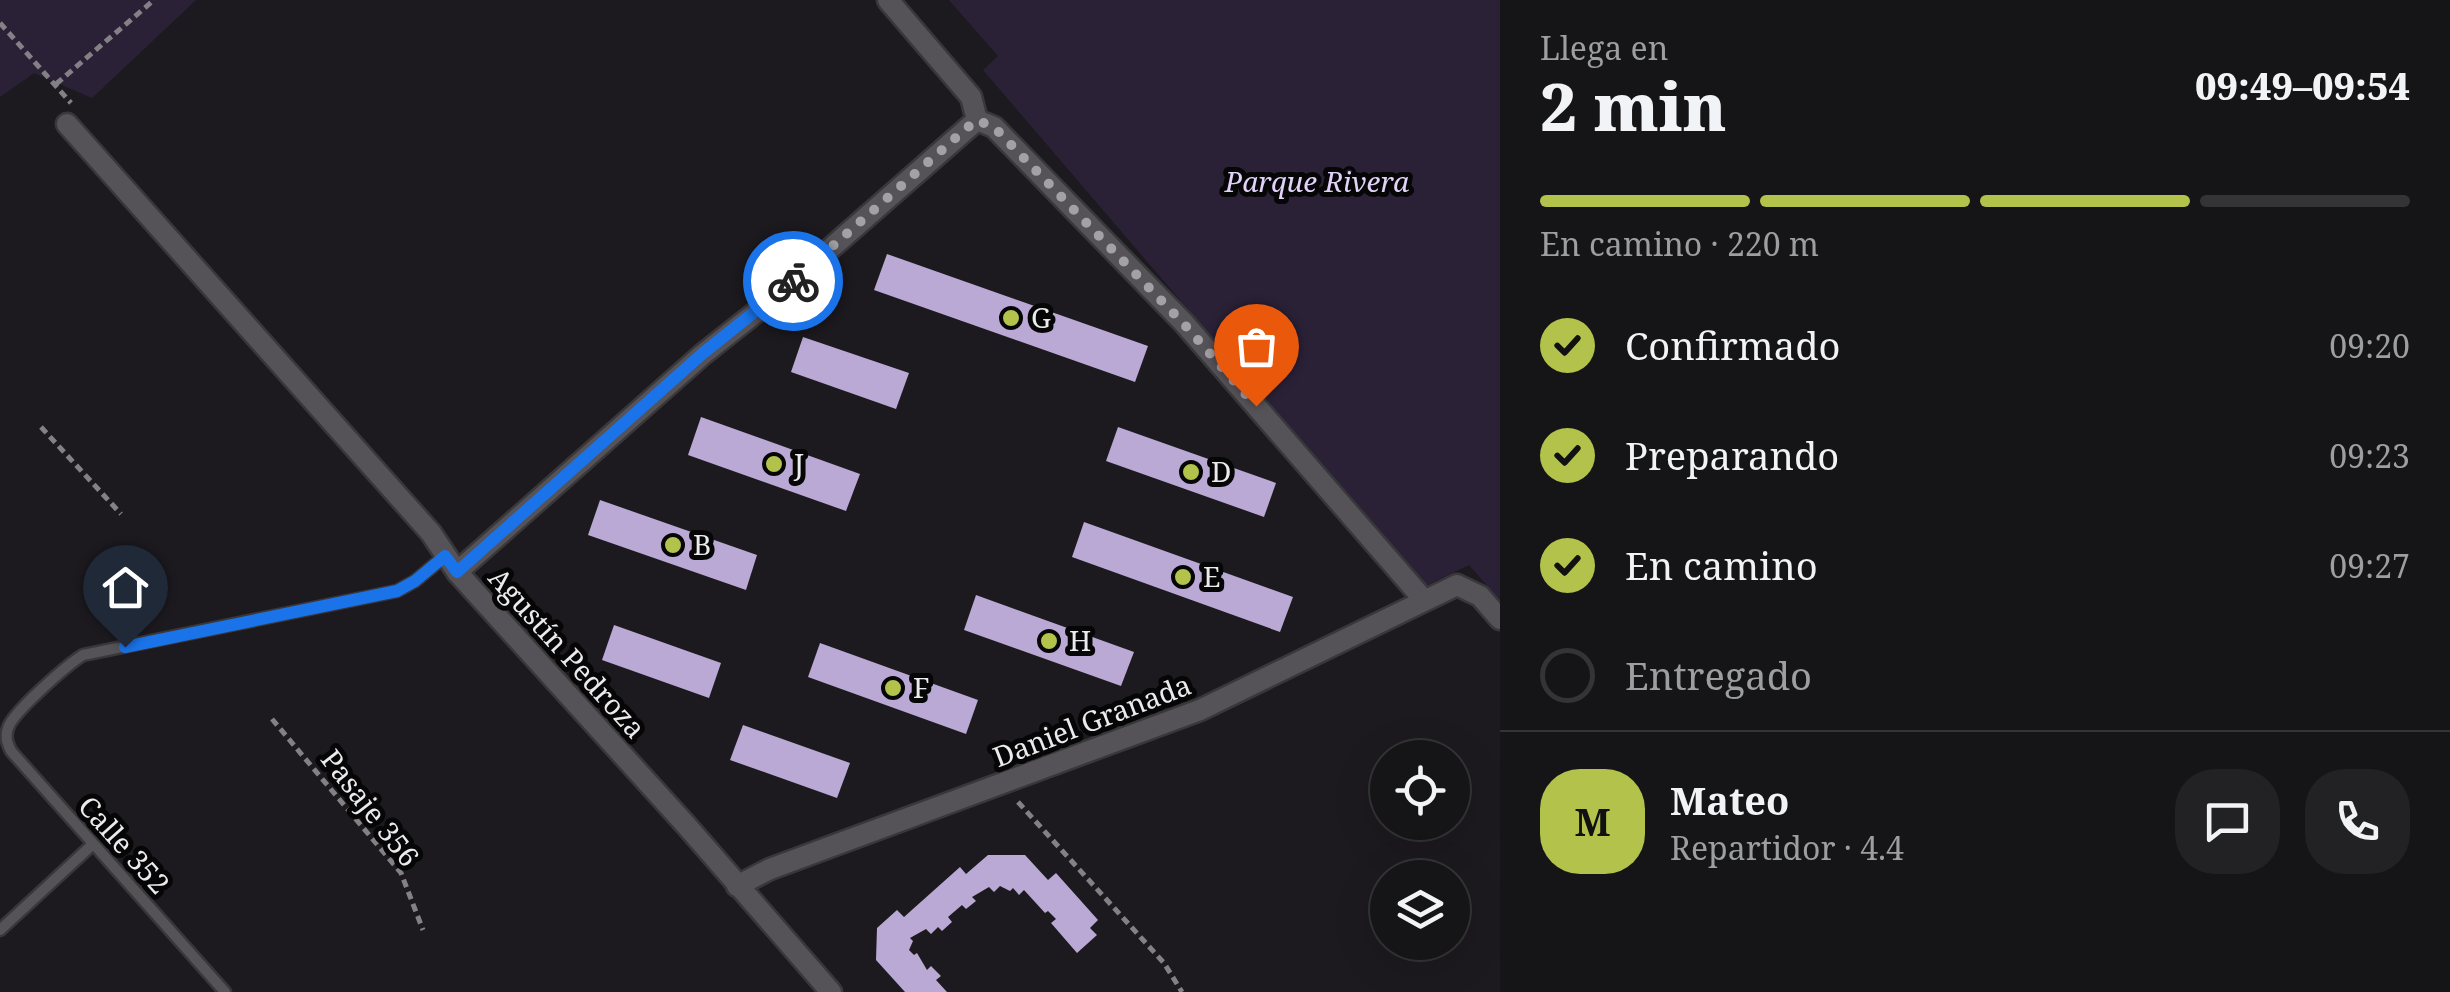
<!DOCTYPE html>
<html lang="es">
<meta charset="utf-8">
<style>
body{margin:0;font-family:"Noto Serif",serif;background:#222124;color:#f1f3f6;height:100vh;display:flex;flex-direction:column;font-size:38px;white-space:nowrap}
*{box-sizing:border-box;margin:0}
p{font-size:32px;color:#9d9ea1}
.icon{flex:none;width:55px;height:55px;fill:none;stroke:currentColor;stroke-width:2;stroke-linecap:round;stroke-linejoin:round}
.map{position:relative;flex:1;overflow:hidden}
.sheet{display:flex;flex-direction:column;background:#151417;width:950px}
.sheet>*{flex:none}
.controls{position:absolute;left:1370px;top:740px;display:grid;gap:20px}
.controls a{display:grid;place-items:center;width:100px;height:100px;border-radius:50%;background:#151417;box-shadow:0 10px 40px #0002,0 0 0 2px #343336;font-size:50px}
.pin{position:absolute;display:grid;place-items:center;width:85px;height:85px;color:#fff;margin:-102px -42px;border-radius:50% 50% 50% 0;rotate:-45deg;box-shadow:0 0 10px #0007}
.pin .icon{rotate:45deg}
.courier{position:absolute;display:grid;place-items:center;width:100px;height:100px;margin:-50px;border:8px solid #1a73e8;border-radius:50%;background:#fff;color:#222;box-shadow:0 2px 12px #0007}
.summary em{font-style:normal;font-weight:800}
.summary div{display:flex;flex-direction:column-reverse}
.summary{display:flex;align-items:center;justify-content:space-between;height:170px;padding:0 40px}
h1{font-size:65px;font-weight:800;line-height:75px}
.bar{display:grid;grid-template-columns:repeat(4,1fr);gap:15px 10px;align-content:center;height:120px;padding:0 40px}
.bar i{height:12px;border-radius:8px;background:#343336}
.bar .active{background:#b3c24b}
.bar p{grid-column:span 4}
.line{display:flex;align-items:center;gap:25px;padding:0 40px;border-top:2px solid #343336}
.line div{flex:1}
.round{display:grid;place-items:center;flex:none;width:105px;height:105px;border-radius:40px;background:#222124}
ol{padding:0 40px;list-style:none}
li{display:flex;align-items:center;gap:30px;height:110px}
li p{margin-inline-start:auto}
li .icon{padding:10px;border-radius:50%;background:#b3c24b;color:#111;stroke-width:4}
li:last-child{color:#9d9ea1}
li i{width:55px;height:55px;border:5px solid #343336;border-radius:50%}
main{display:flex;flex:1;min-height:0}
.map>svg:first-child{display:block}
</style>
<main>
<div class="map">
<svg width="1500" height="992" viewBox="0 0 1500 992">
<rect width="100%" height="100%" fill="#1c1a1f"/>
<g fill="#2a2137">
<polygon points="0,0 196,0 92,98 34,73 0,97"/>
<polygon points="949,0 1500,0 1500,600 1469,565 1425,586 983,70 998,56"/>
</g>
<g fill="#baa9d5">
<polygon points="887,254 1148,346 1135,382 874,290"/>
<polygon points="803,337 909,373 896,409 791,372"/>
<polygon points="701,417 860,474 846,511 688,455"/>
<polygon points="1118,427 1276,483 1264,517 1106,461"/>
<polygon points="600,500 757,555 746,590 588,535"/>
<polygon points="1084,522 1293,597 1280,632 1072,557"/>
<polygon points="976,595 1134,652 1121,686 964,630"/>
<polygon points="614,625 721,663 709,698 602,660"/>
<polygon points="820,643 978,700 966,734 808,677"/>
<polygon points="743,725 850,763 837,798 730,760"/>
<polygon points="988,855 1025,855 1048,880 1056,873 1098,920 1090,928 1097,935 1077,953 1051,923 1056,919 1048,911 1045,913 1024,890 1019,895 1013,888 1010,891 1000,886 994,892 989,887 972,897 976,901 966,909 962,905 948,917 952,922 942,931 938,927 931,934 926,929 910,938 913,941 909,950 914,955 917,953 927,970 931,966 941,976 936,980 947,992 905,992 876,960 877,928 897,910 904,917 960,867 966,874"/>
</g>
<g fill="none" stroke-linecap="round" stroke-linejoin="round">
<defs>
<g id="lane">
<polyline points="0,930 92,845"/>
<path d="M225,992L11,751C7,743 5,737 8,728C13,712 67,665 83,655L397,591L415,581L445,556"/>
</g>
<g id="street">
<polyline points="888,0 971,97 977,120"/>
<polyline points="977,120 994,127 1184,323 1424,600"/>
<polyline points="67,124 431,533 457,572 686,825 831,992"/>
<polyline points="457,572 702,355 774,298 977,120"/>
<polyline points="737,886 770,869 1200,710 1457,585 1480,596 1500,619"/>
</g>
</defs>
<use href="#lane" stroke="#38373a" stroke-width="15"/>
<use href="#street" stroke="#38373a" stroke-width="25"/>
<g stroke="#838185" stroke-width="5" stroke-dasharray="8 5" stroke-linecap="butt">
<polyline points="0,23 71,103"/>
<polyline points="56,84 154,0"/>
<polyline points="41,427 121,514"/>
<polyline points="272,719 401,873 423,930"/>
<polyline points="1018,802 1164,963 1182,992"/>
</g>
<use href="#lane" stroke="#555358" stroke-width="10"/>
<use href="#street" stroke="#555358" stroke-width="20"/>
</g>
<g fill="none" stroke-linecap="round" stroke-linejoin="round">
<polyline stroke="#a3a1a5" stroke-width="10" stroke-dasharray="0 18" points="793,281 976,120 994,127 1184,324 1256,406"/>
<polyline stroke="#1a73e8" stroke-width="12" points="125,647 397,591 415,581 445,556 457,572 702,354 793,281"/>
</g>
<g fill="#b3c24b" stroke="#060607" stroke-width="4">
<circle cx="1011" cy="318" r="10"/>
<circle cx="774" cy="464" r="10"/>
<circle cx="1191" cy="472" r="10"/>
<circle cx="673" cy="545" r="10"/>
<circle cx="1183" cy="577" r="10"/>
<circle cx="1049" cy="641" r="10"/>
<circle cx="893" cy="688" r="10"/>
</g>
<g text-anchor="middle" stroke-width="10" stroke-linejoin="round" paint-order="stroke">
<g font-size="28" font-style="italic" fill="#e1d2fa" stroke="#060607">
<text x="1317" y="192">Parque Rivera</text>
</g>
<g font-size="28" fill="#ebeaed" stroke="#060607" text-anchor="start">
<text x="1031" y="328">G</text>
<text x="794" y="474">J</text>
<text x="1211" y="482">D</text>
<text x="693" y="555">B</text>
<text x="1203" y="587">E</text>
<text x="1069" y="651">H</text>
<text x="913" y="698">F</text>
</g>
<g font-size="28" fill="#ebeaed" stroke="#060607">
<text transform="translate(567 653) rotate(48)" y="10">Agustín Pedroza</text>
<text transform="translate(1092 721) rotate(-21)" y="10">Daniel Granada</text>
<text transform="translate(370 808) rotate(52)" y="10">Pasaje 356</text>
<text transform="translate(124 845) rotate(48)" y="10">Calle 352</text>
</g>
</g>
</svg>
<div class="controls">
<a><svg class="icon" aria-label="locate" viewBox="0 0 24 24"><circle cx="12" cy="12" r="6"/><path d="M12 2v4M12 18v4M2 12h4M18 12h4"/></svg></a>
<a><svg class="icon" aria-label="layers" viewBox="0 0 24 24"><path d="M12 4l9 5-9 5-9-5zM3 14l9 5 9-5"/></svg></a>
</div>
<div class="pin" style="left:1256px;top:406px;background:#ea580c"><svg class="icon" aria-label="bag" viewBox="0 0 24 24"><path d="M5 8h14l-1 12H6zM9 8a3 3 0 0 1 6 0"/></svg></div>
<div class="pin" style="left:125px;top:647px;background:#1f2937"><svg class="icon" aria-label="home" viewBox="0 0 24 24"><path d="M3 11l9-7 9 7M6 9v11h12V9"/></svg></div>
<div class="courier" style="left:793px;top:281px"><svg class="icon" aria-label="bike" viewBox="0 0 24 24"><circle cx="6" cy="16" r="4"/><circle cx="18" cy="16" r="4"/><path d="M6 16l4-8h5l3 8M10 8l3 8H6M13 5h3"/></svg></div>
</div>
<section class="sheet">
<div class="summary"><div><h1>2 min</h1><p>Llega en</p></div><em>09:49–09:54</em></div>
<div class="bar"><i class="active"></i><i class="active"></i><i class="active"></i><i></i><p>En camino · 220 m</p></div>
<ol>
<li><svg class="icon" aria-label="check" viewBox="0 0 24 24"><path d="M5 12l5 5 9-10"/></svg>Confirmado<p>09:20</p></li>
<li><svg class="icon" aria-label="check" viewBox="0 0 24 24"><path d="M5 12l5 5 9-10"/></svg>Preparando<p>09:23</p></li>
<li><svg class="icon" aria-label="check" viewBox="0 0 24 24"><path d="M5 12l5 5 9-10"/></svg>En camino<p>09:27</p></li>
<li><i></i>Entregado</li>
</ol>
<div class="line" style="height:180px"><b class="round" style="background:#b3c24b;color:#111">M</b><div><b>Mateo</b><p>Repartidor · 4.4</p></div><a class="round"><svg class="icon" aria-label="chat" viewBox="0 0 24 24"><path d="M4 5h16v11H9l-5 4z"/></svg></a><a class="round"><svg class="icon" aria-label="phone" viewBox="0 0 24 24"><path d="M5 4h4l2 5-3 2q2 4 5 5l2-3 5 2v4C11 20 4 13 5 4z"/></svg></a></div>
</section>
</main>
